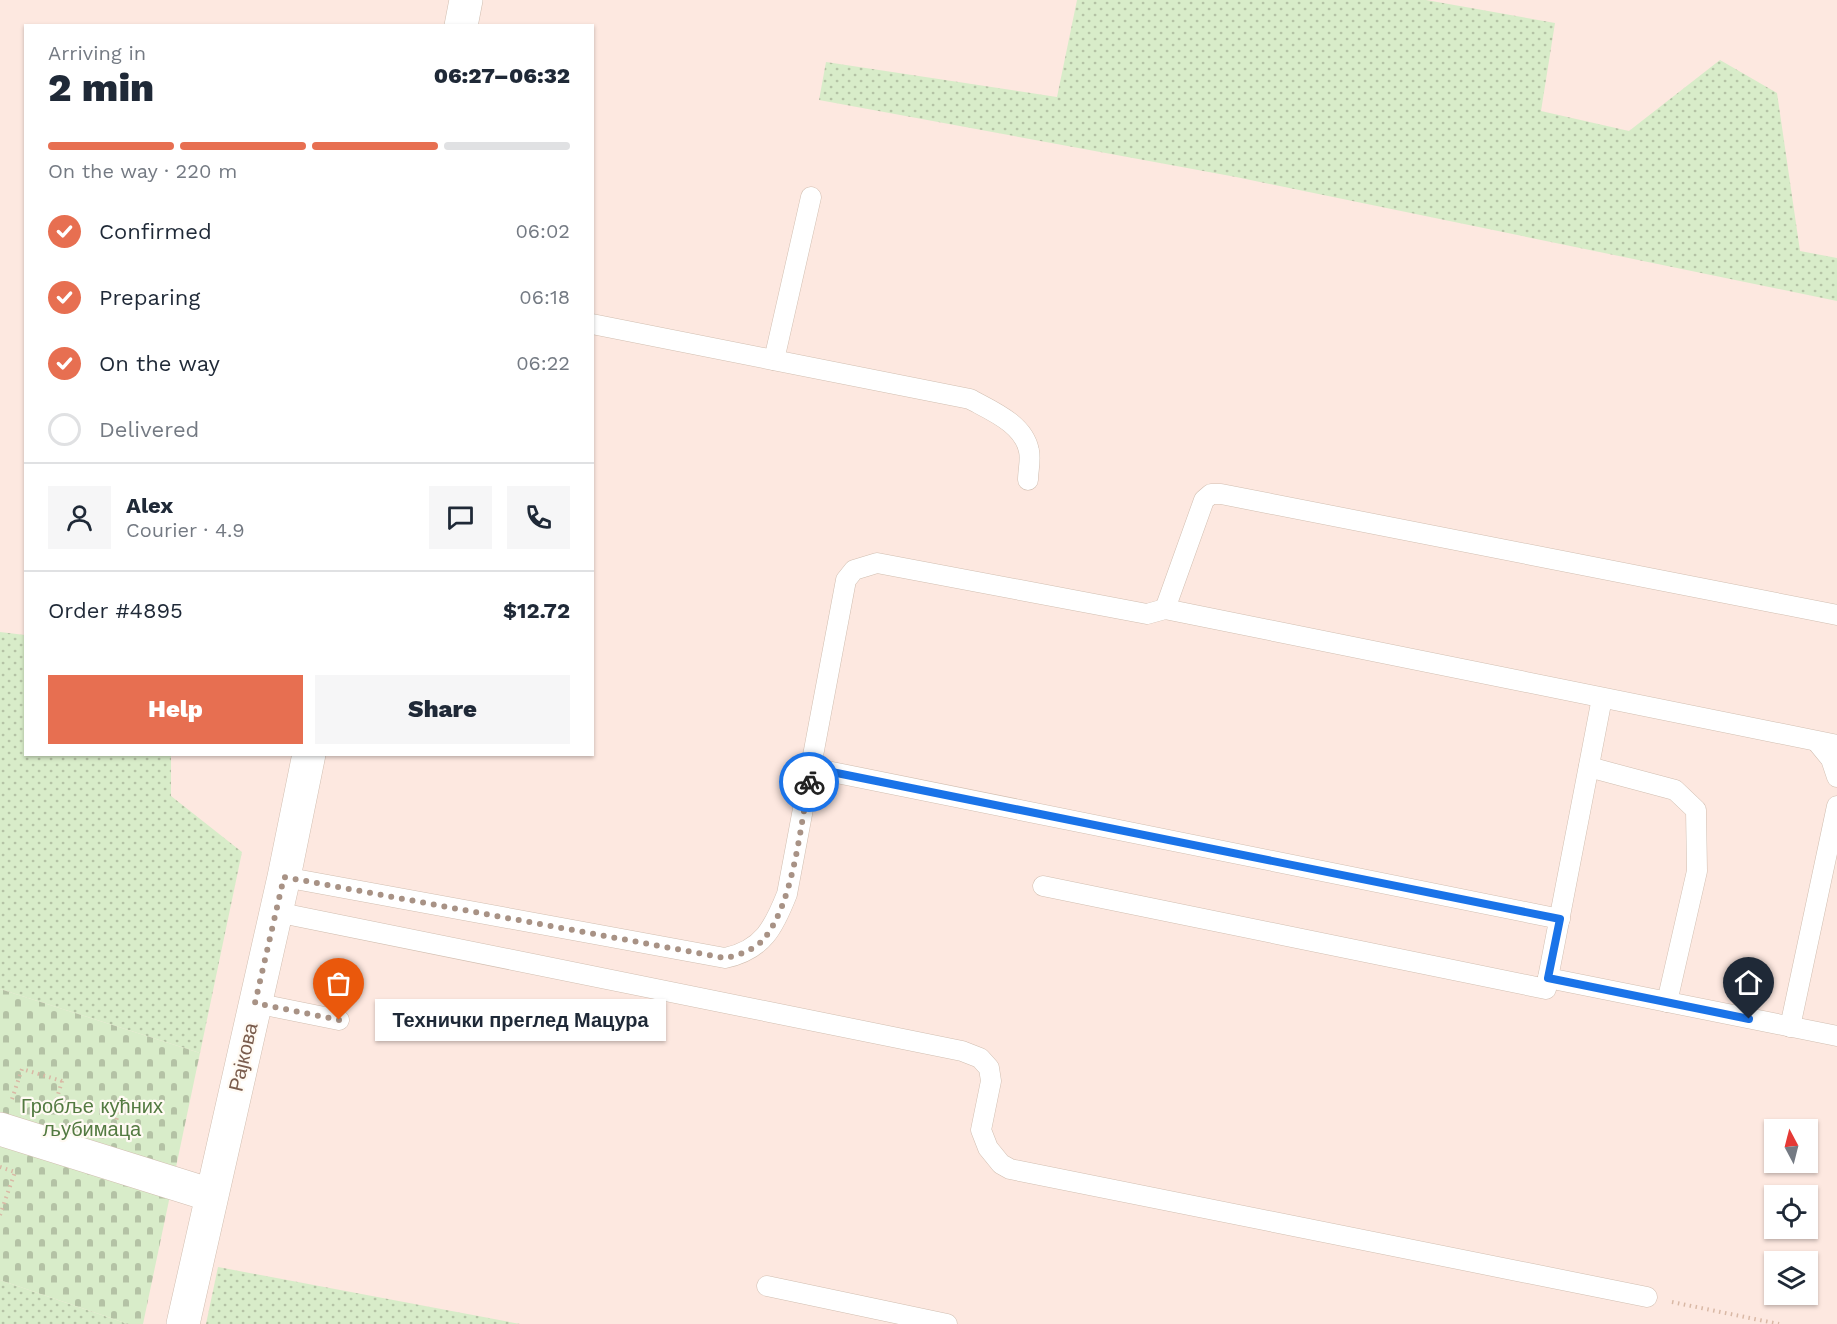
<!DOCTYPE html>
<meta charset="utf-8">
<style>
body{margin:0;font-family:"Work Sans",sans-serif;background:#f6f6f7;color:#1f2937;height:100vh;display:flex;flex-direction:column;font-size:22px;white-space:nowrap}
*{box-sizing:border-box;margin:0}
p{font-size:20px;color:#747a83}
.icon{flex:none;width:33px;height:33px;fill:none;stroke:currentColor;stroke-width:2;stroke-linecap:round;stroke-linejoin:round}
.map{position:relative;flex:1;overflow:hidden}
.sheet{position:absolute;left:24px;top:24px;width:570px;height:732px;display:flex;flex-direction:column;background:#fff;border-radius:0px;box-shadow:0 2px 4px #0004}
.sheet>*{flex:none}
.needle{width:39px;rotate:353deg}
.tools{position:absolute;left:1764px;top:1119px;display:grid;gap:12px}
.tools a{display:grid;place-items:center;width:54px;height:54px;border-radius:0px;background:#fff;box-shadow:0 2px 4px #0004;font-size:30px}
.pin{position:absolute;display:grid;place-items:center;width:51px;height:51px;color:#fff;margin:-62px -26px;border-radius:50% 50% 50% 0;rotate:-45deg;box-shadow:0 0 6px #0007}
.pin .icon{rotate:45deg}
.courier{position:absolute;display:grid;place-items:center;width:60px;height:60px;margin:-30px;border:4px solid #1a73e8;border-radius:50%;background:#fff;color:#222;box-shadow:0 2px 8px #0007}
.bubble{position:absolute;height:42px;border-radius:0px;background:#fff;box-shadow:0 2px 4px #0004;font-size:20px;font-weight:800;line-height:42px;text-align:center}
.overview em{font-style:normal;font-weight:800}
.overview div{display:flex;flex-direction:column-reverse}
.overview{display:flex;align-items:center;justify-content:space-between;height:102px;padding:0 24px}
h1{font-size:39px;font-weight:800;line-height:45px}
.bar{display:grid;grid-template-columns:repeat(4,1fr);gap:9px 6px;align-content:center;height:72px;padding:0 24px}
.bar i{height:8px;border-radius:4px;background:#e0e1e3}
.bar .on{background:#e76f51}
.bar p{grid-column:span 4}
.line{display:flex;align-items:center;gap:15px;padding:0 24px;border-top:2px solid #e0e1e3}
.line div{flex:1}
.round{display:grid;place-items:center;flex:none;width:63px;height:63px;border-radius:0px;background:#f6f6f7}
ol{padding:0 24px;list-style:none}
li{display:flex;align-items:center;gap:18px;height:66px}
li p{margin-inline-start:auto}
li .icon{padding:6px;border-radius:50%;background:#e76f51;color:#fff;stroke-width:4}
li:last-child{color:#747a83}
li i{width:33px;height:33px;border:3px solid #e0e1e3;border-radius:50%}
.cta{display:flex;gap:12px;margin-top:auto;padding:12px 24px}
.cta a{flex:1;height:69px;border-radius:0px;background:#e76f51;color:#fff;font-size:24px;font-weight:800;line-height:69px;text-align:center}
.cta a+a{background:#f6f6f7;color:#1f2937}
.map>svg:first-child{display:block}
</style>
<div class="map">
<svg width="1837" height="1324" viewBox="0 0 1837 1324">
<defs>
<pattern id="grass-dots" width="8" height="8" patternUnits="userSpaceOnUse" patternTransform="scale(1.5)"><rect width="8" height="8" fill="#d8ecc9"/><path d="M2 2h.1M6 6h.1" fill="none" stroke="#b4c2a5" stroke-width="1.8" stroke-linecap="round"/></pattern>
<pattern id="cemetery-stones" width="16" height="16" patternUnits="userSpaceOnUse" patternTransform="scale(1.5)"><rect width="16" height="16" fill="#d8ecc9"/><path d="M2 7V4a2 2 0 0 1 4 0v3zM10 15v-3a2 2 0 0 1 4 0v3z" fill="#b4c2a5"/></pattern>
</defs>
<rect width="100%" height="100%" fill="#fdf6ec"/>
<path fill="#fde8e0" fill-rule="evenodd" d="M0,0H1837V1324H0ZM26,26H592V754H26ZM1774,1130H1808V1162H1774ZM1774,1196H1808V1228H1774ZM1774,1262H1808V1294H1774Z"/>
<g fill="url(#grass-dots)">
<polygon points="1077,0 1426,0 1555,23 1541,111 1629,131 1720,60 1777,93 1800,251 1837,258 1837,301 1236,177 819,100 826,62 1057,97"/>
<polygon points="0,632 25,635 26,754 171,755 171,796 242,852 200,1053 0,989"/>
<polygon points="218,1267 520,1324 206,1324"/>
<polygon points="0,1280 128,1324 0,1324"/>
</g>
<polygon fill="url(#cemetery-stones)" points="0,989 200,1053 143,1324 128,1324 0,1280"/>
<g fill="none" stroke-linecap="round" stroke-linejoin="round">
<defs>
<g id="service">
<path d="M592,324L970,399C992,411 1024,424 1029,451C1031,460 1028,471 1028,480"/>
<polyline points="774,360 811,197"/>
<polyline points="1165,609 1204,500 1211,494 1221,494 1837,615"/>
<polyline points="1602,698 1548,978 1837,1036"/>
<polyline points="1817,742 1831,759 1837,777"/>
<polyline points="1589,767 1675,790 1696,810 1697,871 1667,1002"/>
<polyline points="812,768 1560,919"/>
<path d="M284,877L725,958C763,950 774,927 787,894L846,580L854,570L877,563L1147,614L1165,609L1837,745"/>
<polyline points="1043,886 1546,989 1548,978"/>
<polyline points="276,912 962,1051 980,1058 989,1068 991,1081 981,1130 988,1148 1001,1164 1010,1169 1647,1297"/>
<polyline points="255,1003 339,1020"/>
<polyline points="1790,1027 1837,806"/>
<polyline points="767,1286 947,1324"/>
</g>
<g id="minor">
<polyline points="461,26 466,0"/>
<polyline points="0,1129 211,1195"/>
<polyline points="183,1324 284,877 309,754"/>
</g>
</defs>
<use href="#service" stroke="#d1beb0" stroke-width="21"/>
<use href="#minor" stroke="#d1beb0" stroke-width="34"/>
<g stroke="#d9b8a5" stroke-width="4" stroke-dasharray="1.5 4.5" stroke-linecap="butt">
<polyline points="12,1099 22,1069 62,1081"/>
<polyline points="53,1111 63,1078"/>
<polyline points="113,1131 123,1097"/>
<polyline points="0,1167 15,1172 0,1215"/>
<polyline points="1672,1302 1779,1324"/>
</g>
<use href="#service" stroke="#fff" stroke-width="20"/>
<use href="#minor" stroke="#fff" stroke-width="33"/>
</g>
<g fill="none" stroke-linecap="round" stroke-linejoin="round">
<path stroke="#a89285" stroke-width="6" stroke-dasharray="0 10.8" d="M339,1020L255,1003L284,877L725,958C737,956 753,950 762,941C793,907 800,828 809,782"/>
<polyline stroke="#1a73e8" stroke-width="8" points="809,782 812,768 1560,919 1548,978 1749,1019"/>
</g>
<g text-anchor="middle" stroke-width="4.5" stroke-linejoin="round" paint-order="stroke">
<g font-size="20" fill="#7a5c4d" stroke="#fffaf3">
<text transform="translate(243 1057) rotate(-77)" y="7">Рајкова</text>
</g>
<g font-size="20" fill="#537a41" stroke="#fffaf3">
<text x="92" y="1113">Гробље кућних<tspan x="92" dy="23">љубимаца</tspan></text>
</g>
</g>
</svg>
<div class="tools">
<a><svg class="needle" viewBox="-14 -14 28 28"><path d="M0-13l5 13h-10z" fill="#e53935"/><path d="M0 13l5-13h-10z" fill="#747a83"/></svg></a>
<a><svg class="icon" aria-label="locate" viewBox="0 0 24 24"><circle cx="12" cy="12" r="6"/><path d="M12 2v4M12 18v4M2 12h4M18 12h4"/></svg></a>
<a><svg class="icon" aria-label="layers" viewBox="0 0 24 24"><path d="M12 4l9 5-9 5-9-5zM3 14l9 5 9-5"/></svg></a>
</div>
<div class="pin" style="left:339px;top:1020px;background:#ea580c"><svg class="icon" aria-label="bag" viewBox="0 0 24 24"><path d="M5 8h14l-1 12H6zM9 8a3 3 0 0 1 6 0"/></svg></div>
<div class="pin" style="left:1749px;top:1019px;background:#1f2937"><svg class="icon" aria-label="home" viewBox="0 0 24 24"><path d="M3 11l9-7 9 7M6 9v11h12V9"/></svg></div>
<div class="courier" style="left:809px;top:782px"><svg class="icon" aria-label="bike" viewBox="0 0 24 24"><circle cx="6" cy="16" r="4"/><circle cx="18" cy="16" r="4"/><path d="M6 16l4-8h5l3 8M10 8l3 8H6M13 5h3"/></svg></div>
<div class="bubble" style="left:375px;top:999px;width:291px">Технички преглед Мацура</div>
<section class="sheet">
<div class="overview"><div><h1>2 min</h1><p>Arriving in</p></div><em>06:27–06:32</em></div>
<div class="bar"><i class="on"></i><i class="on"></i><i class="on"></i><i></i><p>On the way · 220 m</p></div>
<ol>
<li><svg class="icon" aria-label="check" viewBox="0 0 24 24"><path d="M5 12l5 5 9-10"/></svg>Confirmed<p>06:02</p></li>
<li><svg class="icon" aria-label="check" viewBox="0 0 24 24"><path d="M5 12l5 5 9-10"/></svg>Preparing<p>06:18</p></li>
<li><svg class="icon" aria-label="check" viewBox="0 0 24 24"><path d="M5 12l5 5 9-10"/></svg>On the way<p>06:22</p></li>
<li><i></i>Delivered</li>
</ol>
<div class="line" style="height:108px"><a class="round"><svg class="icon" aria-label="person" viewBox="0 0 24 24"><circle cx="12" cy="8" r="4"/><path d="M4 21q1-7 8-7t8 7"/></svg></a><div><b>Alex</b><p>Courier · 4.9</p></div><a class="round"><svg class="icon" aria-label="chat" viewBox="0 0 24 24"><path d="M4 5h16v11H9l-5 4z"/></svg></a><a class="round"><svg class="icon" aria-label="phone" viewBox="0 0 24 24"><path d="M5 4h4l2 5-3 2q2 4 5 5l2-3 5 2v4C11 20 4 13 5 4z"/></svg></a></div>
<div class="line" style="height:78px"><div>Order #4895</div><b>$12.72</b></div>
<div class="cta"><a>Help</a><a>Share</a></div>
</section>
</div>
